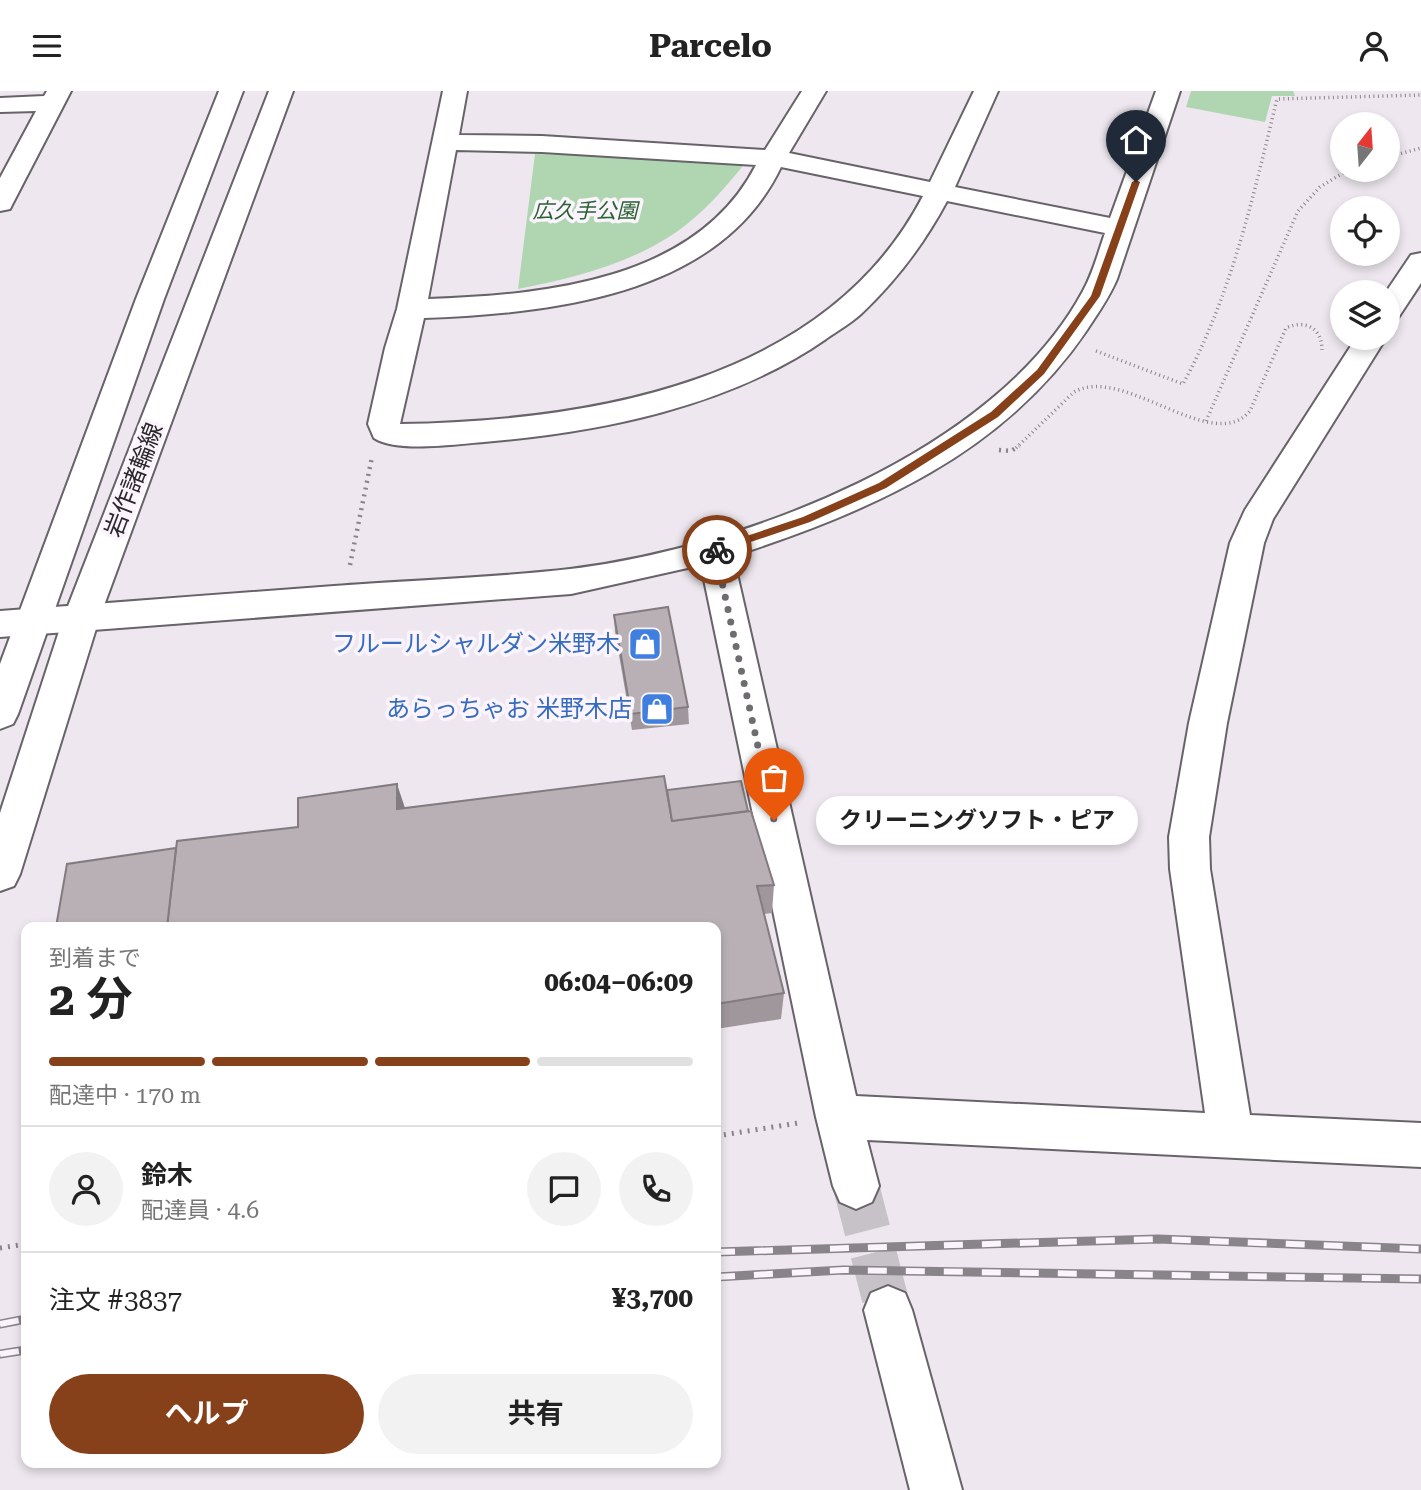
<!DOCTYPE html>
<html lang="ja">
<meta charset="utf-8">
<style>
body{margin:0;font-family:"Roboto Serif","Noto Sans JP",serif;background:#f2f2f2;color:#222;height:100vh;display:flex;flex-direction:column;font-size:26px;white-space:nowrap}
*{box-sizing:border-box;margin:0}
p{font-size:23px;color:#767676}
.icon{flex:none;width:38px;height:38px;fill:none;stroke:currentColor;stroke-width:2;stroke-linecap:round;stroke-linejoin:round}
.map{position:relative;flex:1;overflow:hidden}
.panel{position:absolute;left:21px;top:831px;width:700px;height:546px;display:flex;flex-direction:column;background:#fff;border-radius:14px;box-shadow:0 4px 10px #0003}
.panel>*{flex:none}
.needle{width:46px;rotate:17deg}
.fabs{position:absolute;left:1330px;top:21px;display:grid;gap:14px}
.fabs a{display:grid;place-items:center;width:70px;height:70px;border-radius:50%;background:#fff;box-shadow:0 4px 10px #0003;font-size:35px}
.pin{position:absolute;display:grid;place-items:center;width:60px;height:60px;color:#fff;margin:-72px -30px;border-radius:50% 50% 50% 0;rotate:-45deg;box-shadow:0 0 7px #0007}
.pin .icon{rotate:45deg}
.courier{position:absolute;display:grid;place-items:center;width:70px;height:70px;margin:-35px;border:5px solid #87411a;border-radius:50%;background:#fff;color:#222;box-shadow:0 2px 9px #0007}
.bubble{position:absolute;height:49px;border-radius:24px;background:#fff;box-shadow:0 4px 10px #0003;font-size:23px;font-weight:700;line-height:49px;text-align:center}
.summary em{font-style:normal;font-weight:700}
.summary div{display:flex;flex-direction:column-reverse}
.summary{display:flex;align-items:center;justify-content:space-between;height:119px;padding:0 28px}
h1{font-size:46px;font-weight:700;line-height:52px}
.bar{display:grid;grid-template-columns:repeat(4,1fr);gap:10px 7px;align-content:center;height:84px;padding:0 28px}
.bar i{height:9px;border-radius:5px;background:#e0e0e0}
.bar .selected{background:#87411a}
.bar p{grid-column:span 4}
.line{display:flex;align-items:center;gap:18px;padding:0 28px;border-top:2px solid #e0e0e0}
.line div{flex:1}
.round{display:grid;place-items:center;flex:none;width:74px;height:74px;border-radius:37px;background:#f2f2f2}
.button{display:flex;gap:14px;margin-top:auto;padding:14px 28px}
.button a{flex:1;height:80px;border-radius:42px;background:#87411a;color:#fff;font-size:28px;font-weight:700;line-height:80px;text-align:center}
.button a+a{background:#f2f2f2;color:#222}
header{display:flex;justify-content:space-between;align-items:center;height:91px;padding:0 28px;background:#fff;font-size:32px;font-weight:700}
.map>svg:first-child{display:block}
</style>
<header><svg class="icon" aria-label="menu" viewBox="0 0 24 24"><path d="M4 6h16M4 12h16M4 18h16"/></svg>Parcelo<svg class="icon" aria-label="person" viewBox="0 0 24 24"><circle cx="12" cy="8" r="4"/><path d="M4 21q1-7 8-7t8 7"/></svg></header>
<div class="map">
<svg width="1421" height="1399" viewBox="0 0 1421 1399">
<rect width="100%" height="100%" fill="#eee7ef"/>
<g fill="#afd6b1">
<polygon points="1191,0 1293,0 1295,5 1272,5 1265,31 1186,16"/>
<path d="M535,63L738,68L746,71C728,93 710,115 687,133C641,170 575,187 518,198Z"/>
</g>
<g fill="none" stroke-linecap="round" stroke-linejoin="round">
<polyline stroke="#c7c1c8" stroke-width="46" stroke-dasharray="46 23" stroke-linecap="butt" points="856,1095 888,1219"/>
<defs>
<g id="minor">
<polygon points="47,0 71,0 13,112 10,118 0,120 0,87 36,20 0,21 0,7 44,5"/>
<path d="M443,0H467L459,44L542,45L765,59L802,0H826L789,62L930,91L974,0H998L955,96L1110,127L1156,0H1180L1117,188C1109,207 1098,222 1087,239C1003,363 871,420 733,465L856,1005L1205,1022L1170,778L1169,746L1189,632L1230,452L1245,419L1356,247H1386L1273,428L1264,452L1227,632L1209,746L1210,778L1250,1024L1421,1032V1076L867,1049L879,1095L872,1111L856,1118L840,1111L833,1095L816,1026L701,474L571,503L0,546V520C111,512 223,503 334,495C413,489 492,487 570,478C743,457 996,362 1083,200C1093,182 1098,162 1105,142L947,110C924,153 896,190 861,223C850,233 837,240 826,248C728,316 601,341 484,351C457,353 396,362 374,347L368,333L385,257L397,218ZM456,59L542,61L756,74C697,190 544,204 428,208ZM781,76L923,105C826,292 591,330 400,333L424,227C550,222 719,206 781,76Z"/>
<polygon points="1421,162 1421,192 1398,227 1388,230 1386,201 1411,164"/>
<polygon points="888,1195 905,1202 912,1219 962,1399 910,1399 864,1219 871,1202"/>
</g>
<g id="major">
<polygon points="219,0 243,0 164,208 18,623 13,633 0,638 0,573 136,208"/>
<polygon points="269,0 293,0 99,528 20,783 14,795 0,800 0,722 63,528"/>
</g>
</defs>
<use href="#minor" stroke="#686269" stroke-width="4"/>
<use href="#major" stroke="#686269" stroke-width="4"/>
<g stroke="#89848a" stroke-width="3.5" stroke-dasharray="1 3.5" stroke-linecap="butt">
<polyline points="1388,66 1421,57"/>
<path d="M1096,260L1183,293C1232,203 1253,106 1277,8L1421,4"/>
<polyline points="1206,330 1298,120 1320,96 1348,79"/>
<path d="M1016,357L1074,301C1124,273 1212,365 1250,320L1286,237C1305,228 1322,237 1322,259"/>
</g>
<g stroke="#89848a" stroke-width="4.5" stroke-dasharray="2 5" stroke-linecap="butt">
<polyline points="999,359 1011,360 1019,355"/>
<polyline points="350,474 372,366"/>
</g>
<g stroke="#89848a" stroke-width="5" stroke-dasharray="2 6" stroke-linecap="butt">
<polyline points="716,1045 798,1032"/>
<polyline points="0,1157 26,1153"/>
</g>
<use href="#minor" fill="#fff" fill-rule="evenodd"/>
<use href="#major" fill="#fff" fill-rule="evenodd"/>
<defs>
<g id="rail">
<polyline points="716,1161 1158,1148 1421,1158"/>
<polyline points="716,1186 843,1179 1421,1188"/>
<polyline points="0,1233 26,1228"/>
<polyline points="0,1263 26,1259"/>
</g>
</defs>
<use href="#rail" stroke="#89848a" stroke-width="9"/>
<use href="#rail" stroke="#fbf4fc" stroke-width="6" stroke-dasharray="19" stroke-linecap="butt"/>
</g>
<g fill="#9f979c">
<polygon points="614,524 688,616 689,633 632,639 615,541"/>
<polygon points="667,699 748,720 774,794 772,822 764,823 784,902 781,928 716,938 716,836 176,757 405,717"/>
</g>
<polygon fill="#827b7f" points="397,693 407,723 397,718"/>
<g fill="#b9b0b5" stroke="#827b7f" stroke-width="2">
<polygon points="668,516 688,616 631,623 614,524"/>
<polygon points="664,685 672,730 751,720 774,794 757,795 784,902 716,913 716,836 167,836 177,750 298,736 298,707 397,693 397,718"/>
<polygon points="741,690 748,720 672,730 667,699"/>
<polygon points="176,757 167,836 56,836 67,773"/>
</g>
<polygon fill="#87411a" points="1136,89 1140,91 1100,205 1044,283 998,326 886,397 810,431 721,461 714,461 714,456 803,426 879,392 991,321 1037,279 1091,205 1132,91"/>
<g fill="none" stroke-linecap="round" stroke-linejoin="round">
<polyline stroke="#6f6b70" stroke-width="7" stroke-dasharray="0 12.6" points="717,459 715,459 774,729"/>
</g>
<defs>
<symbol id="shop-square" viewBox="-11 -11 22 22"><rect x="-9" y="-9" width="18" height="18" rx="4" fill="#3f7fe0" stroke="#fbf4fc"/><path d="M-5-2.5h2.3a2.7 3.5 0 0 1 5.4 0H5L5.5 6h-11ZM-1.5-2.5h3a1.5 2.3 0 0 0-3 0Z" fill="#fff"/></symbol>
</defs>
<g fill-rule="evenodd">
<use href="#shop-square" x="626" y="534" width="38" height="38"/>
<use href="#shop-square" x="638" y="599" width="38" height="38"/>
</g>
<g text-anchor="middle" stroke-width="7" stroke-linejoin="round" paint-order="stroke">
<g font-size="21" font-style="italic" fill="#296231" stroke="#fbf4fc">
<text x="585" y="127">広久手公園</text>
</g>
<g font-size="24" fill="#2b282b" stroke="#fbf4fc">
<text transform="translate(134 389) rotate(-69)" y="8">岩作諸輪線</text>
</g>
<g font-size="24" fill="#366cbe" stroke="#fbf4fc" text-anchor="end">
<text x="620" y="561">フルールシャルダン米野木</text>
<text x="632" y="626">あらっちゃお 米野木店</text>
</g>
</g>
</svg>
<div class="fabs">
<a><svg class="needle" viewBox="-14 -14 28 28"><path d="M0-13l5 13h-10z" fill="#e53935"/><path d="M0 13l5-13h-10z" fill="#767676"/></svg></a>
<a><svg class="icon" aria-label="locate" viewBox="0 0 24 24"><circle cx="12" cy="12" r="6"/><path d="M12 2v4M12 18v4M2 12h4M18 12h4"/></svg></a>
<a><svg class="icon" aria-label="layers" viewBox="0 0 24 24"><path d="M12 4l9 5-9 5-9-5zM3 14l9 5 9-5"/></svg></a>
</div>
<div class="pin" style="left:774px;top:729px;background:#ea580c"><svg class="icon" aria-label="bag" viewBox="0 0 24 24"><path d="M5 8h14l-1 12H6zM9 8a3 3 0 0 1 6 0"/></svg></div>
<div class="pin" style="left:1136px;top:91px;background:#1f2937"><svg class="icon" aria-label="home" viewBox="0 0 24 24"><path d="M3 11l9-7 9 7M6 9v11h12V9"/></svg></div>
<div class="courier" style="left:717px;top:459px"><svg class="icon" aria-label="bike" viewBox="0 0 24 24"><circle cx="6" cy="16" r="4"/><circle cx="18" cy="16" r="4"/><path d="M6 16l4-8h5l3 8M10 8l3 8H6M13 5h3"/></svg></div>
<div class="bubble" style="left:816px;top:705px;width:322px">クリーニングソフト・ピア</div>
<section class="panel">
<div class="summary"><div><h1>2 分</h1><p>到着まで</p></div><em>06:04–06:09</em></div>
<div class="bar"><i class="selected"></i><i class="selected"></i><i class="selected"></i><i></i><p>配達中 · 170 m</p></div>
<div class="line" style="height:126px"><a class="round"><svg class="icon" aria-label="person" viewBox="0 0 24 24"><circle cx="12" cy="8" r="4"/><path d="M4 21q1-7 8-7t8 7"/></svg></a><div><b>鈴木</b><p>配達員 · 4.6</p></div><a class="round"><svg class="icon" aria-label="chat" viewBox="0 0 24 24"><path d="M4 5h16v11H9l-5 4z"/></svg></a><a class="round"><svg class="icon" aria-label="phone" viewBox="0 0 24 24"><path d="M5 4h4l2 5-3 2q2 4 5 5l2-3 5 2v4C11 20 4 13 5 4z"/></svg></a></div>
<div class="line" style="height:91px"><div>注文 #3837</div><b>¥3,700</b></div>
<div class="button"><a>ヘルプ</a><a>共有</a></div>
</section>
</div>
